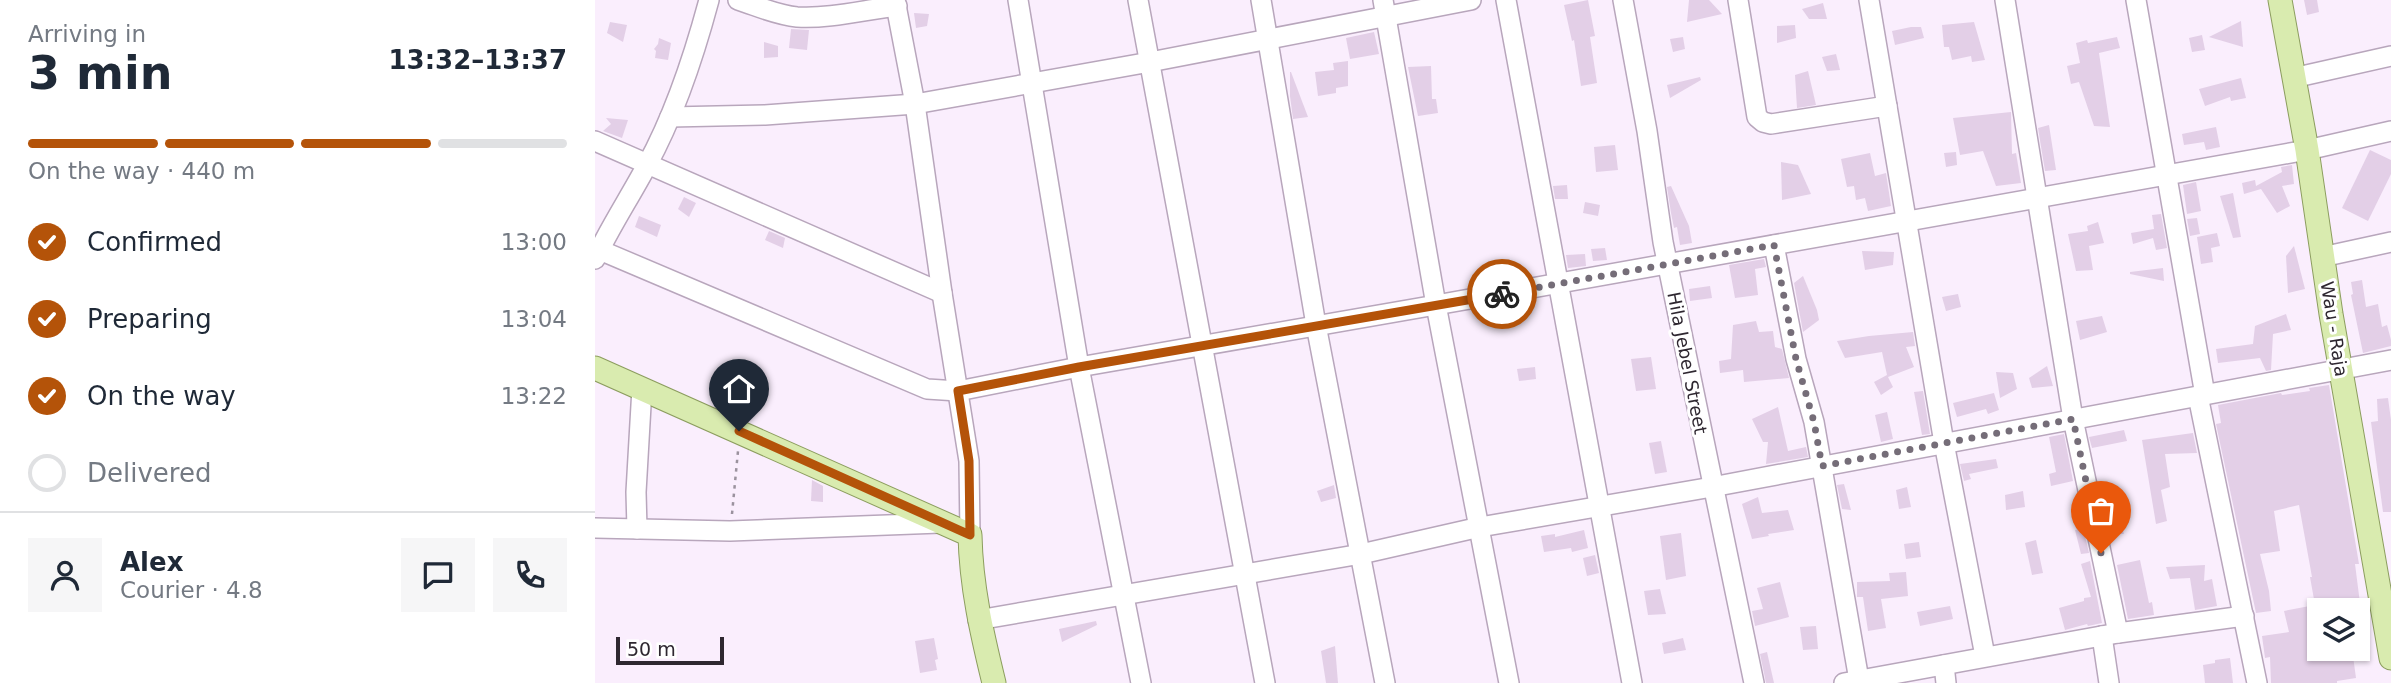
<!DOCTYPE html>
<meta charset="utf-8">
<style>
body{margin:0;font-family:"DejaVu Sans",sans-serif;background:#f6f6f7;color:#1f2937;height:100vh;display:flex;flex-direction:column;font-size:26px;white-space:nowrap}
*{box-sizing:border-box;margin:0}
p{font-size:23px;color:#747a83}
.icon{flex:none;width:38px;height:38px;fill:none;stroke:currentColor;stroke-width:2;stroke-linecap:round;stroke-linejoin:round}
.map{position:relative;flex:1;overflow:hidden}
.details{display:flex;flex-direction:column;background:#fff;width:595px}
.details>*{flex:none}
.tools{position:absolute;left:1712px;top:598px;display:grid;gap:14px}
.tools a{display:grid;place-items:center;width:63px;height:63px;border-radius:0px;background:#fff;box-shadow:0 2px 5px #0004;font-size:35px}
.scale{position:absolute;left:21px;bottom:18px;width:108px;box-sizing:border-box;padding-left:7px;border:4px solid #2e2730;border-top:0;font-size:19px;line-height:24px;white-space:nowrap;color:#2e2730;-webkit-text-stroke:5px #fff;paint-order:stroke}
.pin{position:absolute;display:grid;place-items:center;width:60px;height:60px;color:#fff;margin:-72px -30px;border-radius:50% 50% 50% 0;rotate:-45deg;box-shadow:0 0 7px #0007}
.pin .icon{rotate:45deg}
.courier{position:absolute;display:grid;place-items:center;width:70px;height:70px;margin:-35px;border:5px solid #b45309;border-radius:50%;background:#fff;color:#222;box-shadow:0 2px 9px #0007}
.headline em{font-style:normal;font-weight:700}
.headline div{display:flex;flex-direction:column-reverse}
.headline{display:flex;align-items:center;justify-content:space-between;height:119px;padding:0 28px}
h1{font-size:46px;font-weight:700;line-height:52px}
.bar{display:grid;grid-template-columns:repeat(4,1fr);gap:10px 7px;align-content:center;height:84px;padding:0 28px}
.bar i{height:9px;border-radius:5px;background:#e0e1e3}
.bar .selected{background:#b45309}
.bar p{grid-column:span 4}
.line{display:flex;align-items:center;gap:18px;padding:0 28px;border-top:2px solid #e0e1e3}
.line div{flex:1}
.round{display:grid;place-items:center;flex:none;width:74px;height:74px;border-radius:0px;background:#f6f6f7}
ol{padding:0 28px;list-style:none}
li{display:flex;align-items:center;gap:21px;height:77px}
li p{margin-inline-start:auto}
li .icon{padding:7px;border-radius:50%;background:#b45309;color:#fff;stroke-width:4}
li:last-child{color:#747a83}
li i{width:38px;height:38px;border:4px solid #e0e1e3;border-radius:50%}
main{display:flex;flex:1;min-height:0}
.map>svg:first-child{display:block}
</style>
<main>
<section class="details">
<div class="headline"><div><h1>3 min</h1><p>Arriving in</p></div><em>13:32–13:37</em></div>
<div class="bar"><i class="selected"></i><i class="selected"></i><i class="selected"></i><i></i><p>On the way · 440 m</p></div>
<ol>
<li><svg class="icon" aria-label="check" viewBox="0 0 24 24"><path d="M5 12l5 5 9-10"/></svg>Confirmed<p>13:00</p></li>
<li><svg class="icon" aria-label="check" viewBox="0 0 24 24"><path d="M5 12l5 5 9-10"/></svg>Preparing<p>13:04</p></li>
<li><svg class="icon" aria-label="check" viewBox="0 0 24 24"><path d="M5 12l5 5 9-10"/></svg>On the way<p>13:22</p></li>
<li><i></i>Delivered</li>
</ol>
<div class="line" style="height:126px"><a class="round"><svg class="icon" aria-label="person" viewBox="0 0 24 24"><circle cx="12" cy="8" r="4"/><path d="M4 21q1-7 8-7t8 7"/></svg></a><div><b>Alex</b><p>Courier · 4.8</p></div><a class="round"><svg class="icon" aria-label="chat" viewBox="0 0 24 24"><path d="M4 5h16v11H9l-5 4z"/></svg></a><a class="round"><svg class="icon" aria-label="phone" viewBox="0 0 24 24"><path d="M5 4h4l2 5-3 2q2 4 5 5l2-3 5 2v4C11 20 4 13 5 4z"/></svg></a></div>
</section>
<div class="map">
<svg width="1796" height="683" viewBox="0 0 1796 683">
<rect width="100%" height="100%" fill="#faeefd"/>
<g fill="#e3cfe7">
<polygon points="993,0 1000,36 995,37 1002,83 986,86 979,40 977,41 969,5"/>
<polygon points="1094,0 1114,0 1127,14 1092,22"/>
<polygon points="1709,0 1722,0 1724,12 1712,15"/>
<polygon points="1228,3 1232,19 1214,19 1207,9"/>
<polygon points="319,13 334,14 332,26 321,28"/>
<polygon points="1646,21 1648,47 1614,37"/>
<polygon points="15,22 32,25 28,42 12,33"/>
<polygon points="1379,22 1390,60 1377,62 1376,56 1357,60 1354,47 1349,47 1347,25"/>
<polygon points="1200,25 1201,38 1182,43 1182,26"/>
<polygon points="1316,27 1326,27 1329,38 1300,45 1297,31"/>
<polygon points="196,29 214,30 212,50 194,48"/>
<polygon points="779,32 784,54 755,59 751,38"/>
<polygon points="1607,35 1610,50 1597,52 1594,38"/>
<polygon points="1088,37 1090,49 1078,52 1075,39"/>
<polygon points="1522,37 1525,48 1504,53 1515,127 1499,126 1484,82 1476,84 1472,66 1485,63 1481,43 1492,40 1493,43"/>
<polygon points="64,38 76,43 73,60 60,58 61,51 59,49 63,44"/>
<polygon points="169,42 183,46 183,57 169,58"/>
<polygon points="1241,54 1245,70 1232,71 1227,57"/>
<polygon points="753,61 753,86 741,88 741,93 723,96 720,72 739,70 738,63"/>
<polygon points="836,66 837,99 841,99 843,113 823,116 813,67"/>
<polygon points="1213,71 1221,105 1202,108 1200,75"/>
<polygon points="695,72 696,72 713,117 698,119 695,96"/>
<polygon points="1105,77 1106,80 1075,98 1072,85"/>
<polygon points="1646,78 1651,98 1636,101 1635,97 1610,106 1604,89"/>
<polygon points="1416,112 1417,154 1421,153 1426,183 1401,186 1388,151 1365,155 1358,118"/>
<polygon points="11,118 33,120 27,138 8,131 16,124"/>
<polygon points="1454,125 1461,170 1450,171 1443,128"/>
<polygon points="1621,127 1625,147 1611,150 1609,142 1589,145 1587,134"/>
<polygon points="1020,145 1023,170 1001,172 999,147"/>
<polygon points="1775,150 1796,160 1796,174 1773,221 1747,208"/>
<polygon points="1361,152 1362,165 1351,167 1349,153"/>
<polygon points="1275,153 1280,176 1291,173 1296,206 1273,211 1270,198 1261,200 1259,186 1252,187 1246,159"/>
<polygon points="1186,162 1203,165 1216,194 1187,200"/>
<polygon points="1697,165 1699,184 1687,186 1695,206 1682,213 1666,189 1649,194 1647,183 1660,180 1661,186 1687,172 1686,167"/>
<polygon points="1601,182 1606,211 1592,214 1588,185"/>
<polygon points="972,185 973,199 960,199 958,186"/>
<polygon points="1076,186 1094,226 1097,243 1085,245 1082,227 1079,228 1076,213 1072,187"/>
<polygon points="1638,193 1646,237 1638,238 1625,196"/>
<polygon points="89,197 101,203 94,217 83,209"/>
<polygon points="990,202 1005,205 1003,216 988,213"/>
<polygon points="1566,214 1572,248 1561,250 1558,238 1538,244 1536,233 1559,229 1557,215"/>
<polygon points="44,216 66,225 62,237 40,227"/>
<polygon points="1602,218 1605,234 1595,236 1592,219"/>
<polygon points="1503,222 1509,243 1494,246 1498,270 1481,271 1473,234 1493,231 1492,226"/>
<polygon points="174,231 190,238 188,248 170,240"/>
<polygon points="1622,233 1625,246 1616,248 1618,262 1606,264 1602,237"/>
<polygon points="1699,246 1710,289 1693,293 1691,256"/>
<polygon points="1010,248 1012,260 998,261 996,249"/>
<polygon points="1267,251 1299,252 1298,265 1270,270"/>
<polygon points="990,254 991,266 973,268 971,255"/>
<polygon points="1169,259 1171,267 1160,269 1163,295 1140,298 1134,265"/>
<polygon points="1568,268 1569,281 1535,274 1535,272"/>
<polygon points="1208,276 1222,310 1224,320 1208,332 1199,283"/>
<polygon points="1767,280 1771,307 1783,304 1787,327 1792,325 1796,340 1796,346 1768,353 1756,295 1758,294 1756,282"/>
<polygon points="1115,286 1117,298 1095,301 1094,289"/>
<polygon points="1363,294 1366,307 1351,311 1347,297"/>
<polygon points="1691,314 1696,330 1678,334 1676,370 1671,371 1665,358 1623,363 1621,349 1658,344 1660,326"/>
<polygon points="1507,316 1512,332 1485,340 1481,321"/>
<polygon points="1161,321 1164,332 1178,331 1180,347 1187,349 1194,378 1149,382 1148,370 1125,373 1124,361 1136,359 1138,325"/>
<polygon points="1318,332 1320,346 1311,347 1319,367 1293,377 1298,387 1286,395 1279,382 1292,375 1287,352 1250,358 1242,341 1274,336"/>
<polygon points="1056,357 1061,389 1041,391 1036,359"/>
<polygon points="1452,366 1458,386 1437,388 1434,378"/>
<polygon points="940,367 941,379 924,381 922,369"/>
<polygon points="1401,372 1418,373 1422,389 1405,398"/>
<polygon points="1734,385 1764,564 1760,564 1766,611 1724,611 1724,649 1757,649 1761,678 1742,681 1742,683 1676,683 1675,657 1670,658 1667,636 1694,632 1689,611 1720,605 1715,577 1717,577 1704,505 1679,511 1685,551 1665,554 1674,591 1676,611 1661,613 1621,424 1626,423 1623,405 1686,393 1687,395 1715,391 1714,388"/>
<polygon points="1328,391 1335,434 1327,435 1319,392"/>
<polygon points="1399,393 1404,410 1393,414 1391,409 1362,417 1358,403"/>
<polygon points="1793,398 1796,420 1796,512 1788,512 1776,422 1783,421 1782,399"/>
<polygon points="1183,407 1193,451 1211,447 1213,457 1171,464 1173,442 1168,442 1157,419"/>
<polygon points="1292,412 1298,439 1286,442 1280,415"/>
<polygon points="1529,430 1532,441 1497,448 1494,437"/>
<polygon points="1598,433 1602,453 1570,454 1575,487 1566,490 1572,521 1561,524 1547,440"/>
<polygon points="1469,434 1478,481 1456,486 1454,474 1461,472 1454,437"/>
<polygon points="1066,441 1072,472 1060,474 1054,443"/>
<polygon points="1401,459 1403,468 1374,474 1376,479 1369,481 1365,464"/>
<polygon points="217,480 228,486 228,502 216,501"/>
<polygon points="1249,484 1256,510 1247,509 1242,485"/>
<polygon points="739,485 741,498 726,502 722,491"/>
<polygon points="1312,487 1316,507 1304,509 1301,490"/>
<polygon points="1517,487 1520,503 1529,534 1517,534 1512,503 1508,502 1506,493"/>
<polygon points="1428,491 1430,507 1411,510 1410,495"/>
<polygon points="1163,497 1167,513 1193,510 1199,530 1173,534 1174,536 1157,539 1147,504"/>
<polygon points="1488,528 1494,553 1486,554 1480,530"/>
<polygon points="989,530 993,548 977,552 976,548 949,552 946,536 960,534 960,537"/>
<polygon points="1086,533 1091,576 1071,580 1065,536"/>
<polygon points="1441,540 1448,573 1437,575 1430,543"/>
<polygon points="1324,542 1326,557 1311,559 1309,544"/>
<polygon points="1000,555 1004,573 992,576 988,558"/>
<polygon points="1545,560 1554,603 1557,602 1559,615 1533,619 1522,565"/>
<polygon points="1495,561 1507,623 1493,626 1492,624 1470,630 1464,608 1489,601 1489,598 1496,597 1486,564"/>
<polygon points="1610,565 1609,581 1617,579 1622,606 1600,610 1595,578 1575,579 1571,567"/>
<polygon points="1311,572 1313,596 1286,599 1291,628 1273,631 1268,597 1262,597 1262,582 1295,581 1294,573"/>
<polygon points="1185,582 1194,617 1160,626 1157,611 1168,609 1162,588"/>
<polygon points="1065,589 1071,614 1053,615 1049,591"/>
<polygon points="1355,606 1358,619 1325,626 1322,612"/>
<polygon points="501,621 502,625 467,642 464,629"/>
<polygon points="1221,626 1223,649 1208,650 1205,627"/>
<polygon points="339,638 343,659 340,660 342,670 325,673 320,641"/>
<polygon points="1088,638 1091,650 1069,654 1067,643"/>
<polygon points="740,646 743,683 731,683 726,651"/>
<polygon points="1172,652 1179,683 1171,683 1165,654"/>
<polygon points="1635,658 1638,683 1610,683 1608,665 1620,663 1620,660"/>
</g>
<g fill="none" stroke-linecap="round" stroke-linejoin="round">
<defs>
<g id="minor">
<path d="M143,0C162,6 181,15 202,17C234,19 269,10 302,6"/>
<polyline points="300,0 320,104 347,293 374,461 375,535"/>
<polyline points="423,0 484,367 546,683"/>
<polyline points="543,0 670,683"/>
<polyline points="666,0 721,325 790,683"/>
<polyline points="788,0 841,305 914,683"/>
<polyline points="911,0 1037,683"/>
<polyline points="1028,0 1052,131 1068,242 1159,683"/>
<polyline points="1143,0 1162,117 1168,122 1176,124 1292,106"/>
<polyline points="1274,0 1349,443 1390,656"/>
<polyline points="1410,0 1478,419 1523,633"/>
<polyline points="1541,0 1610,395"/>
<polyline points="1698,78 1796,56"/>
<polyline points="75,117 170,115 320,104 555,62 876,0"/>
<polyline points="0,141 347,293"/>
<polyline points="1179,245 1201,359 1219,422 1264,680"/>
<polyline points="0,248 332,389 363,391 484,367 841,305 1712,150 1796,131"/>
<polyline points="1727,257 1796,242"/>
<path d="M0,259C15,227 35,197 52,165C80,114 99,56 114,0"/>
<polyline points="1603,396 1662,683"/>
<polyline points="0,528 135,531 345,523"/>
<polyline points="42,529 41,492 47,388"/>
<polyline points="383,620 766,554 885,527 1117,487 1796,360"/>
<polyline points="1507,636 1514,683"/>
<polyline points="1349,665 1351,683"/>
<polyline points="1249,683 1523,633 1649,616"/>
</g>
<g id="major">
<polyline points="1685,0 1712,150 1736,314 1796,658"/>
<path d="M0,368L375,535C376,586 387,634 399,683"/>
</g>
</defs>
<use href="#minor" stroke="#b8a6bc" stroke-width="22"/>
<use href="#major" stroke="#8c9d5f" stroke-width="25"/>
<polyline stroke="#9b929e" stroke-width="2.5" stroke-dasharray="3.5 5" stroke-linecap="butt" points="137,514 143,451"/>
<use href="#minor" stroke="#fff" stroke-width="19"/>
<use href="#major" stroke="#d9ebaf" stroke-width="23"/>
</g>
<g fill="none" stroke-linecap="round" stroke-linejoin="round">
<polyline stroke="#756d78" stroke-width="7" stroke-dasharray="0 12.6" points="907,294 1179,245 1201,359 1219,422 1227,466 1478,419 1506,553"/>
<polyline stroke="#b45309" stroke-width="9" points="144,431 375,535 374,461 363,391 484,367 907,294"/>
</g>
<g text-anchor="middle" stroke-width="6" stroke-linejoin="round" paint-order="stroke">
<g font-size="18" fill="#2e2730" stroke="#fff">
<text transform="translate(1739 329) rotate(81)" y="6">Wau - Raja</text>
<text transform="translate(1092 363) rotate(79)" y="6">Hila Jebel Street</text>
</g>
</g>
</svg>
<div class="tools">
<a><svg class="icon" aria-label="layers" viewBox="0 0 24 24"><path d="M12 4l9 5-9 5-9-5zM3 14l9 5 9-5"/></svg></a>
</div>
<div class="scale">50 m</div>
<div class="pin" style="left:1506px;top:553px;background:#ea580c"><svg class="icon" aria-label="bag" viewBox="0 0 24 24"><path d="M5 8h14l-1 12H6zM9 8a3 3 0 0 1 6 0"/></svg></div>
<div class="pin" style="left:144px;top:431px;background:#1f2937"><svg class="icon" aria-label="home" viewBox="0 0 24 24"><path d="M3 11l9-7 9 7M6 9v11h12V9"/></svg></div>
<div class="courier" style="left:907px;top:294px"><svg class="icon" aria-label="bike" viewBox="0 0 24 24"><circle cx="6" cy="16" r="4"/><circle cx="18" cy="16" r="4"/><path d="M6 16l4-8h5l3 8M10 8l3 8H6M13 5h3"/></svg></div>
</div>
</main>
